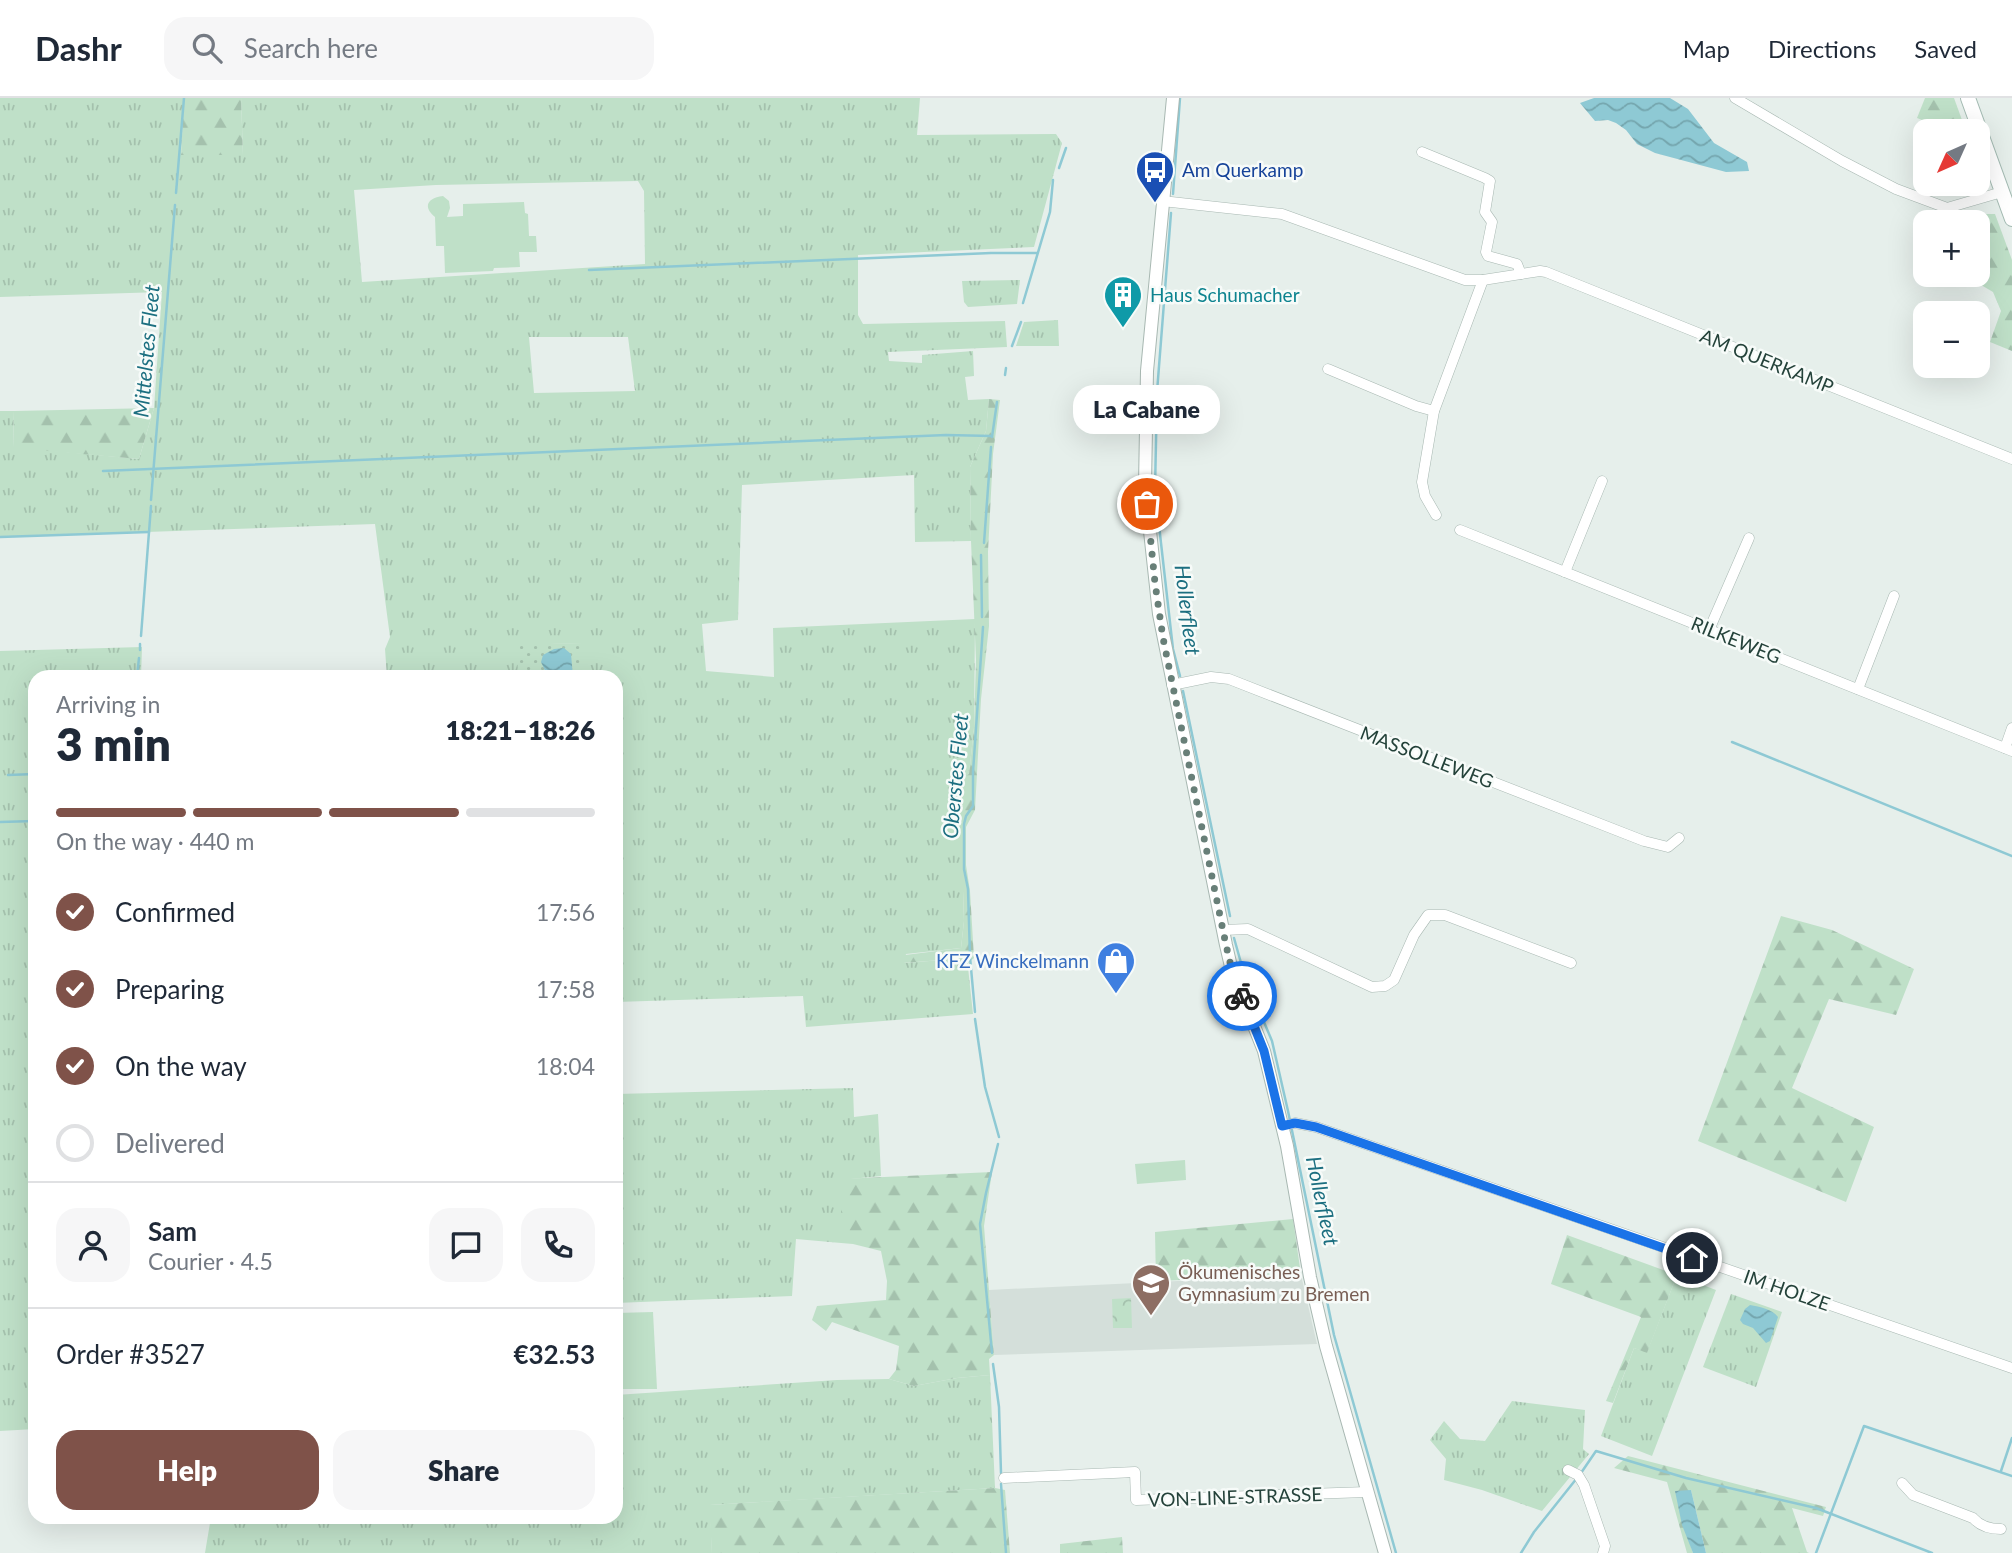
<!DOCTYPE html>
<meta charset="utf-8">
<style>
body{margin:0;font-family:Lato,sans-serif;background:#f6f6f7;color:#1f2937;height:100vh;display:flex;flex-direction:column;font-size:26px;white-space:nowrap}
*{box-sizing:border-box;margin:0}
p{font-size:23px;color:#747a83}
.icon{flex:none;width:38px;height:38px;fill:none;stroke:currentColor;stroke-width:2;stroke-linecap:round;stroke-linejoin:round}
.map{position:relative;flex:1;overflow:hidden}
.side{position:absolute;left:28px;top:572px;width:595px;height:854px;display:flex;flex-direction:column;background:#fff;border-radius:21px;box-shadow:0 7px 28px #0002}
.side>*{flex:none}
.needle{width:46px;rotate:225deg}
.controls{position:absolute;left:1913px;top:21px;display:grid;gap:14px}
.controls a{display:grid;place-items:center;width:77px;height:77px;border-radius:14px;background:#fff;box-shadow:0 7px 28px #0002;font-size:35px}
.pin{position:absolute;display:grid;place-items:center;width:60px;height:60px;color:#fff;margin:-30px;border:4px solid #fff;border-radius:50%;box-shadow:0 2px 7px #0007}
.courier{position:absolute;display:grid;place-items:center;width:70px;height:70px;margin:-35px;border:5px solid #1a73e8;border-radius:50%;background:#fff;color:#222;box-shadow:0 2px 9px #0007}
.bubble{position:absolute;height:49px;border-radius:21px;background:#fff;box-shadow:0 7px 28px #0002;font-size:23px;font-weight:800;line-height:49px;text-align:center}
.head em{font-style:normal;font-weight:800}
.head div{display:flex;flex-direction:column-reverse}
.head{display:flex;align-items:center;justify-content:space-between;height:119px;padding:0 28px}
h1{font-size:46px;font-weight:800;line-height:52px}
.bar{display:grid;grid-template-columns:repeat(4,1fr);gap:10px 7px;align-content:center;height:84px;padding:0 28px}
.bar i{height:9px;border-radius:5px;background:#e0e1e3}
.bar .on{background:#7f5249}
.bar p{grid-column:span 4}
.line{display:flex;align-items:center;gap:18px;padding:0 28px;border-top:2px solid #e0e1e3}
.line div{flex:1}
.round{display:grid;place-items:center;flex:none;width:74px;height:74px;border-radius:21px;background:#f6f6f7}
ol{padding:0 28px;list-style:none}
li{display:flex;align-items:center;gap:21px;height:77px}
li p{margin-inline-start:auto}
li .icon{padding:7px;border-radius:50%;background:#7f5249;color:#fff;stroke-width:4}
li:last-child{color:#747a83}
li i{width:38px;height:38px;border:4px solid #e0e1e3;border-radius:50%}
.button{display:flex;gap:14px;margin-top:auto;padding:14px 28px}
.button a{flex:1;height:80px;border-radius:21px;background:#7f5249;color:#fff;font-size:28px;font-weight:800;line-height:80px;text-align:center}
.button a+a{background:#f6f6f7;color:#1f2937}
header{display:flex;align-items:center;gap:42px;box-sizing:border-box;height:98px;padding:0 35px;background:#fff;border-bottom:2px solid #e0e1e3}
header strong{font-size:33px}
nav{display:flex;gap:38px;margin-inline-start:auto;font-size:24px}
.search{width:490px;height:63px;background:#f6f6f7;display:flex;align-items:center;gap:18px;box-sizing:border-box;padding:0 24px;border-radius:21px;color:#747a83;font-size:26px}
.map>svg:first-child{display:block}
</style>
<header>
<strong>Dashr</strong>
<div class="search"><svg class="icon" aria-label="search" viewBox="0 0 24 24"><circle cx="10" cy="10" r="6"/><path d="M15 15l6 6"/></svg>Search here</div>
<nav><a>Map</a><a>Directions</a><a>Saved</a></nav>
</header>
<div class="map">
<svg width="2012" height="1455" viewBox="0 0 2012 1455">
<defs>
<pattern id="grass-tufts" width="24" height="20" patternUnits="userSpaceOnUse" patternTransform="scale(1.75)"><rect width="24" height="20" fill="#bfe0c8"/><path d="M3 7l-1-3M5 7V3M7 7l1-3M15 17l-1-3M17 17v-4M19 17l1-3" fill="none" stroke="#a4c1ad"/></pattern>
<pattern id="forest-firs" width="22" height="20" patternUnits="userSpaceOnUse" patternTransform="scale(1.75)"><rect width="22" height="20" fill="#bfe0c8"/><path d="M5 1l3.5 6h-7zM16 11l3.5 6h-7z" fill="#a4c1ad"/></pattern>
<pattern id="park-crowns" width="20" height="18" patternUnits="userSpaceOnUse" patternTransform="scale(1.75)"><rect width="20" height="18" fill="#bfe0c8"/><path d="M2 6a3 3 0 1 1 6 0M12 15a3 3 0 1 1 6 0" fill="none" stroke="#a4c1ad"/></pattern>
<pattern id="garden-dots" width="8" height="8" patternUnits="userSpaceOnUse" patternTransform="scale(1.75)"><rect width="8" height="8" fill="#bfe0c8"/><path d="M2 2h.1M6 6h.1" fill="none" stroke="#a4c1ad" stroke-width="1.8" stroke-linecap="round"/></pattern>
<pattern id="water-waves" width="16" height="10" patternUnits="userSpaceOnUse" patternTransform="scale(1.75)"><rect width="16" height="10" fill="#8ec9d4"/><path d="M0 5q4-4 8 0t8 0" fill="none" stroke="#74a5ad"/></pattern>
</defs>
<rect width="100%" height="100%" fill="#e6efeb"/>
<polygon fill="#d4dfda" points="1301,1177 1317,1246 994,1257 989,1192"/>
<g fill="url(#grass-tufts)" fill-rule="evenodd">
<path d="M0,0H184L181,57H243L241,0H920L917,37L1056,36L1062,45L1034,149L858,157V217L863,226L1005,223L1007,249L888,254L889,263L922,265V257L973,253L974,278L965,279L968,302L989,301L986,333L970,369L971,443L915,444L914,377L742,387L738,522L702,526L706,573L774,579L773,530L975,521L974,630L969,676L957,712V729H966V767L970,793L963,794L964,823L961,850L906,856L904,865L967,860L973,916L806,929L803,898L616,904V579H582L581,545L518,547V579H387L385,551L390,539L375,426L0,439V313H14L13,349L139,361L154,310L162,194L0,199ZM638,83L644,93L645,166L362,184L354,92L436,87ZM529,239H628L635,293L534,295Z"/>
<polygon points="1020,182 1017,206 968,209 964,204 962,183"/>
<polygon points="1058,222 1059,248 1016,248 1024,224"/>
<polygon points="142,549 141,579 35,579 35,1331 0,1333 0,553"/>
<polygon points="853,990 854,1019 878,1016 881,1078 841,1082 841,1145 796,1141 792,1198 616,1205 616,996"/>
<polygon points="1677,1177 1716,1192 1652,1358 1601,1338 1634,1250 1647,1254"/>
<polygon points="1731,1196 1782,1214 1756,1289 1703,1269"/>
<polygon points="990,1277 995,1390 710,1407 712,1455 205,1455 211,1419 616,1419 616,1297 837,1282 889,1281 914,1288 957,1280"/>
<polygon points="1512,1303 1585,1312 1583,1351 1589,1356 1542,1413 1482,1392 1444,1382 1446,1361 1430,1342 1444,1323 1460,1341 1485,1343"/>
</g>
<g fill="url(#forest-firs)">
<polygon points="184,0 241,0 243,57 181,57"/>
<polygon points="1925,0 1954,0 1966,33 1950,33 1917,20"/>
<polygon points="1983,116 1995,116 2012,162 2012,253 1990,244 2001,213 1993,194 1976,184 1987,154 1978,149 1978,124 1956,124 1958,121"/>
<polygon points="989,301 1000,302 993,356 988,454 989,528 981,601 975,712 966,729 957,730 955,685 969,676 974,630 976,562 971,443 970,369 986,333"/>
<polygon points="154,310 139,361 13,350 14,313"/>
<polygon points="963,793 970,793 974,860 968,865 967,860 903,865 905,857 961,850 964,823"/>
<polygon points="1781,818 1832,832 1914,871 1896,917 1829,901 1792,990 1874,1029 1846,1104 1698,1043"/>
<polygon points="992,1074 984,1128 994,1257 989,1261 990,1277 957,1280 914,1288 889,1281 896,1272 899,1248 832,1224 826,1233 812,1222 817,1208 886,1202 887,1183 881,1153 853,1146 841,1145 841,1081"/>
<polygon points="1293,1121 1301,1177 1156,1183 1155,1134"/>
<polygon points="1567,1137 1677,1177 1647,1255 1634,1250 1613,1305 1606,1303 1641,1219 1551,1186"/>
<polygon points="1628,1358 1826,1409 1823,1418 1792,1410 1807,1454 1809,1455 1706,1455 1691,1392 1690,1446 1693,1455 1687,1455 1667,1384 1614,1370"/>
<polygon points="995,1390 1005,1392 1010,1455 712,1455 709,1407"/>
<polygon points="1122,1439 1123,1455 1060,1455 1060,1446"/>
</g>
<polygon fill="url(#park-crowns)" points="1131,1200 1132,1230 1113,1230 1112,1201"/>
<polygon fill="url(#garden-dots)" points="582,545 582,579 518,579 517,546"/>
<g fill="#bfe0c8">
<path d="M443,98L449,103L450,110L447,119L463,118V106L524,104L525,115L528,116L529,138H536L537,154H519L520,169L494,170L493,173L445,175L444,148H436L435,119C422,108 428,100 443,98Z"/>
<polygon points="1185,1062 1186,1082 1137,1086 1135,1066"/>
<polygon points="653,1214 657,1291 616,1291 616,1215"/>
</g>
<g fill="url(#water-waves)">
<polygon points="1594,0 1670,0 1688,11 1714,45 1747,64 1749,73 1726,74 1655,55 1637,46 1626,32 1616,25 1608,22 1595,23 1580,5"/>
<polygon points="564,550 571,556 573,579 548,579 541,564 543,557 554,551"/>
<path d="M1750,1207C1760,1209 1772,1211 1778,1219L1770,1243L1766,1245L1753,1230L1743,1226L1740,1222L1745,1211Z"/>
<polygon points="1691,1392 1706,1455 1693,1455 1682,1427 1675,1393"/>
</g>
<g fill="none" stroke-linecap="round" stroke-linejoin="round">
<g stroke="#8ec9d4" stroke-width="2.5">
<polyline points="1059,70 1066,50"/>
<polyline points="176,95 184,0"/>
<polyline points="1173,96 1180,0"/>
<polyline points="1171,115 1157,294 1155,392 1173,551 1180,578"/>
<polyline points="589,172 991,155 1037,155"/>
<polyline points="1023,205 1050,114 1053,82"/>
<polyline points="1012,248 1021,224"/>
<polyline points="1005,277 1006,270"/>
<polyline points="992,339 997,304"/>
<polyline points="103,373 946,337 992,338"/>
<polyline points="151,402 175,107"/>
<polyline points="0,439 149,434"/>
<polyline points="984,445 991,349"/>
<polyline points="981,457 982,519"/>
<polyline points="141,538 151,408"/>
<polyline points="140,552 140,546"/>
<polyline points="137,579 139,560"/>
<polyline points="1183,593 1230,818"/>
<polyline points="1732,644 2012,758"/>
<polyline points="8,677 35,676"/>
<polyline points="0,724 35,723"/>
<polyline points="1234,840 1245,879 1272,943 1288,1013 1334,1237 1396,1455"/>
<polyline points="975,914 970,859 968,791 964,771 964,726 966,718 973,708 973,674 983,529"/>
<polyline points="975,921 985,989 999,1039"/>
<polyline points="992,1255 980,1126 986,1095 998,1046"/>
<polyline points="993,1266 999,1309 1001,1375"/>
<polyline points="2001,1373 2012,1340"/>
<polyline points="1581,1375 1596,1353 1686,1380 1816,1410 1932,1455"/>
<polyline points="1001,1386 1006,1455"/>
<polyline points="1521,1455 1534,1434 1577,1380"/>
<polyline points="1816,1455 1864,1328 2012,1378"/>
</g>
<defs>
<g id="minor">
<polyline points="1735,0 1842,63 1896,91 1947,110 2002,94"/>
<polyline points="1422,54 1485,80 1490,83 1485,114 1492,124 1486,154 1488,158 1517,166 1521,176"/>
<polyline points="1162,103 1282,116 1465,182 1483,182 1540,173 1546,174 2012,361"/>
<polyline points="1328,271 1416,308 1434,313"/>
<polyline points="1436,417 1425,398 1422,384 1434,313 1483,182"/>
<polyline points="1460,432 2012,653"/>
<polyline points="1565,474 1602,383"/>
<polyline points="1709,532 1749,440"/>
<polyline points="1172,587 1211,579 1229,581 1644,743 1668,749 1679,740"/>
<polyline points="1858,591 1894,498"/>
<polyline points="2005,650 2012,630"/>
<polyline points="1223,832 1248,831 1372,889 1385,888 1394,882 1414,837 1428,817 1445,817 1571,865"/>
<polyline points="1282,1028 1295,1025 1316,1029 2012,1270"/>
<polyline points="1568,1372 1578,1377 1584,1387 1605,1448 1603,1455"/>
<polyline points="1004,1380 1135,1374 1136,1402 1367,1394"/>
<path d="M1902,1385L1913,1397L1973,1420C1980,1428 1991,1431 2001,1431"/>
</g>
<polyline id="tertiary" points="1173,0 1147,273 1145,387 1159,516 1226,847 1232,873 1264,953 1287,1048 1310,1179 1326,1248 1385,1455"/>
<polyline id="secondary" points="1968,0 2012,121"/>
</defs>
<use href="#minor" stroke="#a8b8b2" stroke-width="11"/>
<use href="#tertiary" stroke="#a8b8b2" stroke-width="14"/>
<use href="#secondary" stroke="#a4bbb3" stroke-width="16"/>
<use href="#minor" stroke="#fff" stroke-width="10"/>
<use href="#tertiary" stroke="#fff" stroke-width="12"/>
<use href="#secondary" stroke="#fff" stroke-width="14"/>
</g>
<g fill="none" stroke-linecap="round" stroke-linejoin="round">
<polyline stroke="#687f78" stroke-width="7" stroke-dasharray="0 12.6" points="1147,406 1155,485 1163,540 1226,847 1232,873 1242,898"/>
<polyline stroke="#1a73e8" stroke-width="9" points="1242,898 1264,953 1282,1028 1295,1025 1316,1029 1692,1160"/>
</g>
<defs>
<symbol id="bus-pin" viewBox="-11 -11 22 30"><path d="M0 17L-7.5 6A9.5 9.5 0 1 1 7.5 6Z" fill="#1a4fb4" stroke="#f7fbf9"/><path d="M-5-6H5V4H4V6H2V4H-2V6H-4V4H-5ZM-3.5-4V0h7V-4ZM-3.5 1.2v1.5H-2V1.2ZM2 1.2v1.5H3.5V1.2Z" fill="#fff"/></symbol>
<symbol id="building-pin" viewBox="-11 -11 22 30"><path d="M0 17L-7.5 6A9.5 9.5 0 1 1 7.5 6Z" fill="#0f9aa8" stroke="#f7fbf9"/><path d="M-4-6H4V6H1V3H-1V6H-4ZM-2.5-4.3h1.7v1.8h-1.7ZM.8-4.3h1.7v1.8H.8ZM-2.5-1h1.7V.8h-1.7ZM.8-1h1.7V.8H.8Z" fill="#fff"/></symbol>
<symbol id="shop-pin" viewBox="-11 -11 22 30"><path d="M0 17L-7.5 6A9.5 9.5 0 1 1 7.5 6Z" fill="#3f7fe0" stroke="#f7fbf9"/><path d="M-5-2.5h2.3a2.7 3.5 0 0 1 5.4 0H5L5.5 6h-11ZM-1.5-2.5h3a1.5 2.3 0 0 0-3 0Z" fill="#fff"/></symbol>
<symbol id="school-pin" viewBox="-11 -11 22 30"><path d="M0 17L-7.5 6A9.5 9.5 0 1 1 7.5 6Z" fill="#8d6e63" stroke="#f7fbf9"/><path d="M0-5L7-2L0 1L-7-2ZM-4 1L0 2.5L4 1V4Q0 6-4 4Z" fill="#fff"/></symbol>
</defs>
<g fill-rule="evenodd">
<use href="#bus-pin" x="1133" y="50" width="44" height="60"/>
<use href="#building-pin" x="1101" y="175" width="44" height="60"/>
<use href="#shop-pin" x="1094" y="841" width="44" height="60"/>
<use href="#school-pin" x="1129" y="1163" width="44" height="60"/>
</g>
<g text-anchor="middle" stroke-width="5" stroke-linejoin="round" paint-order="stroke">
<g font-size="19" fill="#164399" stroke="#f7fbf9" text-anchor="start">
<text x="1182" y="79">Am Querkamp</text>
</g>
<g font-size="19" fill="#0d838f" stroke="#f7fbf9" text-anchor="start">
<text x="1150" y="204">Haus Schumacher</text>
</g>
<g font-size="19" fill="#24423a" stroke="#f7fbf9">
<text transform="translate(1767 263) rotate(22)" y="7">AM QUERKAMP</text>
<text transform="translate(1736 542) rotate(22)" y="7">RILKEWEG</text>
<text transform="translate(1427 659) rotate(21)" y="7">MASSOLLEWEG</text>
<text transform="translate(1787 1192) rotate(19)" y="7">IM HOLZE</text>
<text transform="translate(1235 1399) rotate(-2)" y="7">VON-LINE-STRASSE</text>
</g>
<g font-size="19" fill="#366cbe" stroke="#f7fbf9" text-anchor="end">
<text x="1089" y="870">KFZ Winckelmann</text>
</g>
<g font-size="19" fill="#785e54" stroke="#f7fbf9" text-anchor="start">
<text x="1178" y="1181">Ökumenisches<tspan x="1178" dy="22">Gymnasium zu Bremen</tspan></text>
</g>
<g font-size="21" font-style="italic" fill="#1c6f80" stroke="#f7fbf9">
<text transform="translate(147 253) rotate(-85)" y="7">Mittelstes Fleet</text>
<text transform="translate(1187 512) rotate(83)" y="7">Hollerfleet</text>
<text transform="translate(956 678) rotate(-85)" y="7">Oberstes Fleet</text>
<text transform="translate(1322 1103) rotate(78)" y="7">Hollerfleet</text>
</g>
</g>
</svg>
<div class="controls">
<a><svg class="needle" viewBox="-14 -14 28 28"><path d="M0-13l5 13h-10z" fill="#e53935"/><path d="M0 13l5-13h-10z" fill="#747a83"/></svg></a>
<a>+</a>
<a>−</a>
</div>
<div class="pin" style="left:1147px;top:406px;background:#ea580c"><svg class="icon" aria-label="bag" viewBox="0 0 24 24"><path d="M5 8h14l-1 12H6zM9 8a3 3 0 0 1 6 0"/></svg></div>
<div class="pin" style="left:1692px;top:1160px;background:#1f2937"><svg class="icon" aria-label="home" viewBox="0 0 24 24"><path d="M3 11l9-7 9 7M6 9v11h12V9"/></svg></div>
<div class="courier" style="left:1242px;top:898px"><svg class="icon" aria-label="bike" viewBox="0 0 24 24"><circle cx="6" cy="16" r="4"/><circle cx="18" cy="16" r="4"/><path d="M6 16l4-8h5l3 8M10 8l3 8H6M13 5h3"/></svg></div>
<div class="bubble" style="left:1073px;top:287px;width:147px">La Cabane</div>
<section class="side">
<div class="head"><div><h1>3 min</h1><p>Arriving in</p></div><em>18:21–18:26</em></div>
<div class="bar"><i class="on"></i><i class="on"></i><i class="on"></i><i></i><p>On the way · 440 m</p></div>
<ol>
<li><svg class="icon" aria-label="check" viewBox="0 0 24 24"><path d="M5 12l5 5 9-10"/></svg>Confirmed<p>17:56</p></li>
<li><svg class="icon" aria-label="check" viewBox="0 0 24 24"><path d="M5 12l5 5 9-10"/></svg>Preparing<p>17:58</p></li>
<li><svg class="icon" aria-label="check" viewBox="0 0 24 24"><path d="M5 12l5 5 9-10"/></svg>On the way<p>18:04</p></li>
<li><i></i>Delivered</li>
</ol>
<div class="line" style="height:126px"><a class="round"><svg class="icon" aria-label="person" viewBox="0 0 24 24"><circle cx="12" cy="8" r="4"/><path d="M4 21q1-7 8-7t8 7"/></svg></a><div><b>Sam</b><p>Courier · 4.5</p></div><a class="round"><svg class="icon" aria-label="chat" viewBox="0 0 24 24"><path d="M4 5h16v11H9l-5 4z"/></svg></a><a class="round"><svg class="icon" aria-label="phone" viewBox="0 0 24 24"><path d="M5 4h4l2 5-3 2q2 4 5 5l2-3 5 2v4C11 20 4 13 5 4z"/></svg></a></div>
<div class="line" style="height:91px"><div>Order #3527</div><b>€32.53</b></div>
<div class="button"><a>Help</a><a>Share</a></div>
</section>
</div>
